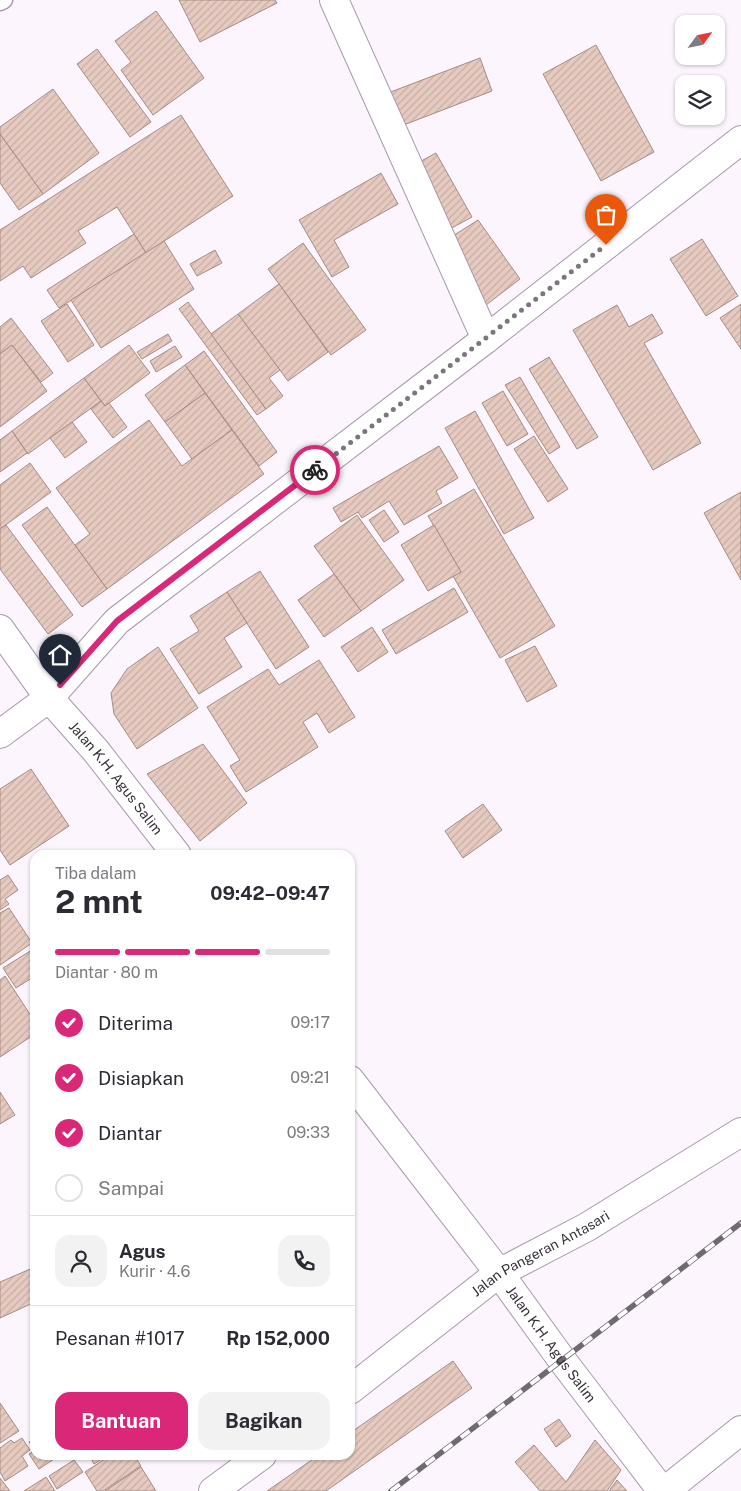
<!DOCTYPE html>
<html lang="id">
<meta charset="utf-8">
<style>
body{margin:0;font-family:"Public Sans",sans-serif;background:#f2f2f3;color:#2b2b33;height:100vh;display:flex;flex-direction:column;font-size:19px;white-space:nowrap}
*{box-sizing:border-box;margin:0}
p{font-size:16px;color:#7c7c81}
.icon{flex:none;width:28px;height:28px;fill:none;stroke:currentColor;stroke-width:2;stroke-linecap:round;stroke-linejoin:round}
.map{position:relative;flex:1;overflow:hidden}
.side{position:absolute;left:30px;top:850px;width:325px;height:610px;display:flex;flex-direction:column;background:#fff;border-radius:15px;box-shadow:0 1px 4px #0004}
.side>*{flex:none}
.needle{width:32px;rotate:57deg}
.buttons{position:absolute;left:675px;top:15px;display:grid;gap:10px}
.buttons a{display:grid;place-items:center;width:50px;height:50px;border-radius:10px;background:#fff;box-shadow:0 1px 4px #0004;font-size:25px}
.pin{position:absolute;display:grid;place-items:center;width:42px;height:42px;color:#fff;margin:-51px -21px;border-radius:50% 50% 50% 0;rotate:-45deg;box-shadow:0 0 5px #0007}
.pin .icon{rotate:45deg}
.courier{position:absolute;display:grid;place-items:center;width:50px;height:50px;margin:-25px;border:4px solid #db2777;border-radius:50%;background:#fff;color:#222;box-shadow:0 1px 6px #0007}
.overview em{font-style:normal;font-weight:700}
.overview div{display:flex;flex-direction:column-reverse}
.overview{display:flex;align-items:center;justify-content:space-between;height:85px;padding:0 25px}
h1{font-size:32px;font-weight:700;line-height:38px}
.bar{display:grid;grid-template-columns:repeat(4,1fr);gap:8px 5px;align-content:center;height:60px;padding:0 25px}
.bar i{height:6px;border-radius:4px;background:#e1e1e2}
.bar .active{background:#db2777}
.bar p{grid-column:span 4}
.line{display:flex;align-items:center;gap:12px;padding:0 25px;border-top:1px solid #e1e1e2}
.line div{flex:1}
.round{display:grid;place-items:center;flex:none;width:52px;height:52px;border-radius:15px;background:#f2f2f3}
ol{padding:0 25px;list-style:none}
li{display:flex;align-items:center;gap:15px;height:55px}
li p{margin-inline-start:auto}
li .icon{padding:5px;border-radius:50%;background:#db2777;color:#fff;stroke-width:4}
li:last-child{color:#7c7c81}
li i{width:28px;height:28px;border:2px solid #e1e1e2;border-radius:50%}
.cta{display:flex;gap:10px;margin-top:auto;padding:10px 25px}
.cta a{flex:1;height:58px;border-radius:15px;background:#db2777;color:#fff;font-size:20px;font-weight:700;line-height:58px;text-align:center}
.cta a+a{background:#f2f2f3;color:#2b2b33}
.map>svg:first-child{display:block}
</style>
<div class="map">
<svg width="741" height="1491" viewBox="0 0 741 1491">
<defs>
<pattern id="building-hatch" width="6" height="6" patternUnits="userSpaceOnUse" patternTransform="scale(1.25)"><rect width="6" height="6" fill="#e6cac0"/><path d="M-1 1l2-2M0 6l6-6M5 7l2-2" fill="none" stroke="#c6aea6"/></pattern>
</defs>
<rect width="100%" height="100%" fill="#fcf5fd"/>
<g fill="url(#building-hatch)" stroke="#a58b82">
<polygon points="179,0 275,0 277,3 200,42"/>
<polygon points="156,11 204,78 153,115 121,70 131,62 115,41"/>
<polygon points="596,45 654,152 601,181 543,74"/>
<polygon points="97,49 151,122 130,137 77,64"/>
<polygon points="480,58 492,91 401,126 388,93"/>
<polygon points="53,89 99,153 43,194 0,134 0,127"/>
<polygon points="181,115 233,196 146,253 117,207 78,231 86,243 31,278 23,266 0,281 0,230"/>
<polygon points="0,134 43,194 19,210 0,183"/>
<polygon points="436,153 472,217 448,230 412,166"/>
<polygon points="381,173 398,204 334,240 349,267 332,277 299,220"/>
<polygon points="478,220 520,279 486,305 448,239"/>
<polygon points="134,234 146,253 59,308 47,290"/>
<polygon points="702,239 738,296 706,316 670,259"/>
<polygon points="164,241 194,289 101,348 71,300"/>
<polygon points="303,243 366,330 331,355 268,269"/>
<polygon points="215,250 222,263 197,276 190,264"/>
<polygon points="279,284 328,352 288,381 238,314"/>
<polygon points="188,302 266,409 257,415 179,309"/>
<polygon points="67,304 94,345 68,362 41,321"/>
<polygon points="741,304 741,349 720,318"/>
<polygon points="617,305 629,327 652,314 663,333 644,343 701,443 653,470 573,330"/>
<polygon points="238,314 280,370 269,378 283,396 266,409 211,334"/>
<polygon points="11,318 53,373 41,382 12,345 0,354 0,327"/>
<polygon points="168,334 172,341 142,359 137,352"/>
<polygon points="12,345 47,391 0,427 0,354"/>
<polygon points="129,345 150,373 105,406 84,378"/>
<polygon points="175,346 182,357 156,372 150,361"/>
<polygon points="204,351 277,452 259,466 185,365"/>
<polygon points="549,357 598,437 577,449 529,369"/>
<polygon points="185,365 205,393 165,422 145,395"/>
<polygon points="520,377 560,447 549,454 505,385"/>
<polygon points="84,378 101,401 28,454 12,431"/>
<polygon points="503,391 528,434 507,446 482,403"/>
<polygon points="205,393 232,430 192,459 165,422"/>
<polygon points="101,401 105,406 109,403 127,427 113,438 91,409"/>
<polygon points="475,411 534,518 504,534 445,428"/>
<polygon points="149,420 182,466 232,430 264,474 107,589 75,545 90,534 56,488"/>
<polygon points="72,422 87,442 65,458 50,438"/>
<polygon points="12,431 27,453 0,472 0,440"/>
<polygon points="534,436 568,489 548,502 514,449"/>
<polygon points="439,446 458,478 436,491 442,503 404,525 389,501 362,518 358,512 341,522 333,508"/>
<polygon points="30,463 51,492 0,529 0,485"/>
<polygon points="474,489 555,626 500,658 453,576 461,572 428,516"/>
<polygon points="741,492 741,580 704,513"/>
<polygon points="47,507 107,589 82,607 22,525"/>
<polygon points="384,510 399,532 384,542 369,520"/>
<polygon points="357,515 404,580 361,611 314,546"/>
<polygon points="6,525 73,615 48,634 0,569 0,529"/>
<polygon points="434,525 461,572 428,591 401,545"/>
<polygon points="260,571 309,647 276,669 227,592"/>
<polygon points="334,574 361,611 324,637 298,600"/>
<polygon points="454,588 468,612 396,654 382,630"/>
<polygon points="227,592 247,623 224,638 242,667 199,694 170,649 199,631 190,616"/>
<polygon points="372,627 388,652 358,672 341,647"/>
<polygon points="535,646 557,686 527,702 505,660"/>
<polygon points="158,647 198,708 137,749 114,714 111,693 127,669"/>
<polygon points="319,660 355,717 329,733 317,713 303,722 318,747 246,792 230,766 240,760 207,707 268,669 279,685"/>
<polygon points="203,744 247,803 200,841 147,774"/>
<polygon points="31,769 69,826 10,865 0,850 0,789"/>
<polygon points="483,804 502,830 463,858 445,831"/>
<polygon points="8,875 18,890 5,899 9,904 0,910 0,880"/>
<polygon points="9,908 32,943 0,965 0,913"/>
<polygon points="35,948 35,976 16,988 3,968"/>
<polygon points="5,976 35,1022 35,1034 0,1057 0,980"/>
<polygon points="0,1092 15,1115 0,1124"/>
<polygon points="35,1267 35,1302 0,1318 0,1282"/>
<polygon points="453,1361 472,1388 326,1491 267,1491 319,1455 350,1455 350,1433"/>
<polygon points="0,1403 19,1431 0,1443"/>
<polygon points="559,1419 571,1436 556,1447 544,1429"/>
<polygon points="22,1438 30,1450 22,1456 28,1466 5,1481 0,1472 0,1448 11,1440 14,1443"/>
<polygon points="35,1438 35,1455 60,1455 39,1469 29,1454 35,1450 29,1442"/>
<polygon points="595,1440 621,1470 607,1491 540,1491 515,1462 534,1445 566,1482"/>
<polygon points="89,1455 108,1455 94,1464"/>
<polygon points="111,1455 134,1455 141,1466 103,1491 97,1491 85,1472"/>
<polygon points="74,1460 83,1472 57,1489 49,1476"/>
<polygon points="141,1467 156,1491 105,1491"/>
<polygon points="46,1477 55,1491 24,1491"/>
<polygon points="0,1478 10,1491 0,1491"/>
<polygon points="617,1480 627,1491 609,1491"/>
</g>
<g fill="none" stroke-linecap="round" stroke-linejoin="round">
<defs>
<polyline id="service" points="0,2 4,0"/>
<g id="minor">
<polyline points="334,0 486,339"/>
<polyline points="665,1491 741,1430"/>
</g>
<g id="tertiary">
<path id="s1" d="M0,629L49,698L96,751L177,855"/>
<polyline points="0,734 49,698 117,621 486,339 741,140"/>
<path id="s2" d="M350,1080L499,1273L562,1360L662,1491"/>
</g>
<g id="secondary">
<path id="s3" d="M350,1390L499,1273L587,1227L741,1132"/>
<polyline points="213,1491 262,1455"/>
</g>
</defs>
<use href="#service" stroke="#a898ac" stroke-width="19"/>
<use href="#minor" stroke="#a898ac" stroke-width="30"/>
<use href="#tertiary" stroke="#a898ac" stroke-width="30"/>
<use href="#secondary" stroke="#a898ac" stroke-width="30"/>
<use href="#service" stroke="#fff" stroke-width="16"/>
<use href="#minor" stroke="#fff" stroke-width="28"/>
<use href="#tertiary" stroke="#fff" stroke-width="28"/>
<use href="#secondary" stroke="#fff" stroke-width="28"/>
<defs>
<polyline id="rail" points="391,1491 741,1223"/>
</defs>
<use href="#rail" stroke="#706972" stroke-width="5.5"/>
<use href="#rail" stroke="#fff" stroke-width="4" stroke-dasharray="11" stroke-linecap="butt"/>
</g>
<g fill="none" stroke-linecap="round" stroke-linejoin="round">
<polyline stroke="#7c757e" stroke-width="5" stroke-dasharray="0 9" points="315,470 606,245"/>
<polyline stroke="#db2777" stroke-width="6" points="60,685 117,621 315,470"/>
</g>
<g text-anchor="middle" stroke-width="4" stroke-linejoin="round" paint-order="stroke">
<g font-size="14" fill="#373039" stroke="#fff">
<text dy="5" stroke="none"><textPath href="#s1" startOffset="189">Jalan K.H. Agus Salim</textPath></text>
<text dy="5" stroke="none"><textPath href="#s3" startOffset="235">Jalan Pangeran Antasari</textPath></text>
<text dy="5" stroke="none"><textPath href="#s2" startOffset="332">Jalan K.H. Agus Salim</textPath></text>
</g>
</g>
</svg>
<div class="buttons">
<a><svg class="needle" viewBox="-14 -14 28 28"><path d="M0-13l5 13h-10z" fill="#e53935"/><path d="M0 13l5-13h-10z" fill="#7c7c81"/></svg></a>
<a><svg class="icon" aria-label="layers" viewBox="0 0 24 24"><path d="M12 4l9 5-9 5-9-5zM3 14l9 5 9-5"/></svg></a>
</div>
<div class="pin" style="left:606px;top:245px;background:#ea580c"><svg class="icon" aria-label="bag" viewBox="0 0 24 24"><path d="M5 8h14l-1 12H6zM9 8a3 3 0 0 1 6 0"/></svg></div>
<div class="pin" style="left:60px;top:685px;background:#1f2937"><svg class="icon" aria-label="home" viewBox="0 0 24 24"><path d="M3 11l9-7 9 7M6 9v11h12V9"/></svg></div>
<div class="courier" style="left:315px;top:470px"><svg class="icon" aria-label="bike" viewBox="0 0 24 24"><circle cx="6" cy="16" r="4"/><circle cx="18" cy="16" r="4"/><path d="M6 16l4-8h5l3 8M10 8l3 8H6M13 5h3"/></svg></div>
<section class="side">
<div class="overview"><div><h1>2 mnt</h1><p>Tiba dalam</p></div><em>09:42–09:47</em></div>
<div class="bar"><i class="active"></i><i class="active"></i><i class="active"></i><i></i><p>Diantar · 80 m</p></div>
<ol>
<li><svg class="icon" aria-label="check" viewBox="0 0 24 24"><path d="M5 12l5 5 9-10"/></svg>Diterima<p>09:17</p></li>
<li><svg class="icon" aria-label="check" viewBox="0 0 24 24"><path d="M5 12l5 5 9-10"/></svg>Disiapkan<p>09:21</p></li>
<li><svg class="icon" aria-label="check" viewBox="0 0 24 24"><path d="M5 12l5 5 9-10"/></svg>Diantar<p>09:33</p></li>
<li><i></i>Sampai</li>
</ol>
<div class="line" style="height:90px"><a class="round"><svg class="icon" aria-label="person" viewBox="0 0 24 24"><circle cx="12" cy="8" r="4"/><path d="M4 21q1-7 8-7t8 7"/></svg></a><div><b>Agus</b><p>Kurir · 4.6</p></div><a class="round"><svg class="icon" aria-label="phone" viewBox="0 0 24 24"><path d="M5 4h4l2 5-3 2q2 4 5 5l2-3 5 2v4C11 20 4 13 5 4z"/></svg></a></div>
<div class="line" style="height:65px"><div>Pesanan #1017</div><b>Rp 152,000</b></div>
<div class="cta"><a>Bantuan</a><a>Bagikan</a></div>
</section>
</div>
